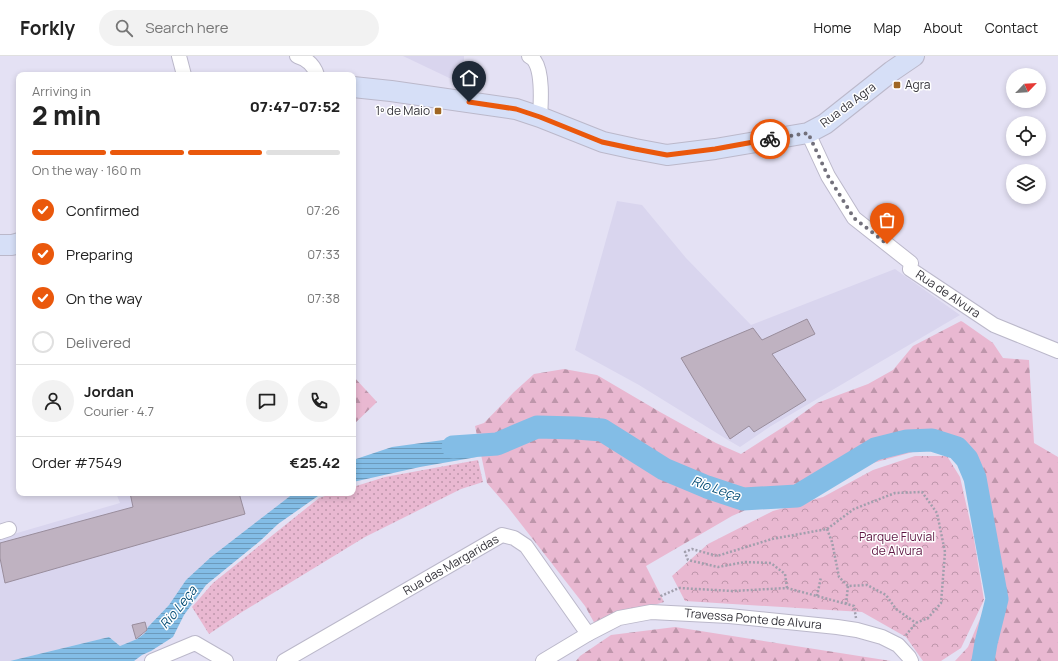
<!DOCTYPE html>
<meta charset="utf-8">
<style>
body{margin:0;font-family:Manrope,sans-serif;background:#f2f2f2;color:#222;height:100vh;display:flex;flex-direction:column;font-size:15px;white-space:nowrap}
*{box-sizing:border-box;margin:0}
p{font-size:13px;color:#767676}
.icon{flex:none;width:22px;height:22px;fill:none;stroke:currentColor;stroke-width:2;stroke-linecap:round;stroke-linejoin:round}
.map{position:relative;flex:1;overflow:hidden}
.sheet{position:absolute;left:16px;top:16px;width:340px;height:424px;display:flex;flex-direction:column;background:#fff;border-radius:8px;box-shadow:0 2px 6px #0003}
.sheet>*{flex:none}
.needle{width:26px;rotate:65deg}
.tools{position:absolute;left:1006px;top:12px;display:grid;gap:8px}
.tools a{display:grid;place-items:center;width:40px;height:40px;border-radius:50%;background:#fff;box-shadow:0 2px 6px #0003;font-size:20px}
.pin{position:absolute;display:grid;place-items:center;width:34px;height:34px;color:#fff;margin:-41px -17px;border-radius:50% 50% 50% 0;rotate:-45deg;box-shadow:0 0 4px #0007}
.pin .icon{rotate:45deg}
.courier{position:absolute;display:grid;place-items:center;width:40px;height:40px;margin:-20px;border:3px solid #ea580c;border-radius:50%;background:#fff;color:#222;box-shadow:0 1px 5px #0007}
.summary em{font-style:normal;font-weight:800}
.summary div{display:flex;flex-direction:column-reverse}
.summary{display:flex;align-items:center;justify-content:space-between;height:68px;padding:0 16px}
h1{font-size:26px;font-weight:800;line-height:30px}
.bar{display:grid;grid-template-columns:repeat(4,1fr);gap:6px 4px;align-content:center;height:48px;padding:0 16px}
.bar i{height:5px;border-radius:3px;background:#e0e0e0}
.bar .selected{background:#ea580c}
.bar p{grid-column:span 4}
.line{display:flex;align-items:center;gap:10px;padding:0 16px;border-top:1px solid #e0e0e0}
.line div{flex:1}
.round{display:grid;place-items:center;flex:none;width:42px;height:42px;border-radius:21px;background:#f2f2f2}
ol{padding:0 16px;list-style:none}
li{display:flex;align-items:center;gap:12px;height:44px}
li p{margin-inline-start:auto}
li .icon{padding:4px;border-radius:50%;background:#ea580c;color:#fff;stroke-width:4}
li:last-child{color:#767676}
li i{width:22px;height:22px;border:2px solid #e0e0e0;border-radius:50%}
header{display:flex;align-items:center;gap:24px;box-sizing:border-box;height:56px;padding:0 20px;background:#fff;border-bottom:1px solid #e0e0e0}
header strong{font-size:19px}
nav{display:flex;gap:22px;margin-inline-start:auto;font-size:14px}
.search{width:280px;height:36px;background:#f2f2f2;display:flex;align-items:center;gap:10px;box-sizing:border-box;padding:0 14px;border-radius:22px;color:#767676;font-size:15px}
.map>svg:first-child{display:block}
</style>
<header>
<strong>Forkly</strong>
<div class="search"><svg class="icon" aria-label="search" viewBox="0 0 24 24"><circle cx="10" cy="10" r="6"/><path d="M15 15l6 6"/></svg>Search here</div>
<nav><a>Home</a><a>Map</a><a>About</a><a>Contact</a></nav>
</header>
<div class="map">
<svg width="1058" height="605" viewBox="0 0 1058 605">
<defs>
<pattern id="grass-dots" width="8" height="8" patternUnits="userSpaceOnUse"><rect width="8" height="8" fill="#e9b8d1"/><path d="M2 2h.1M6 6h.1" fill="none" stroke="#be96ab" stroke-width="1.8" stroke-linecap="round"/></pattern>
<pattern id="forest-firs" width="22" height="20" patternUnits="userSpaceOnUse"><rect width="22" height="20" fill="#e9b8d1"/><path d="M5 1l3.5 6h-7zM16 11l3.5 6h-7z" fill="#be96ab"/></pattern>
<pattern id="park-crowns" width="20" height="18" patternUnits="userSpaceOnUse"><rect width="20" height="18" fill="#e9b8d1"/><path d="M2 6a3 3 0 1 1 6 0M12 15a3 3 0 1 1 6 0" fill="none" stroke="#be96ab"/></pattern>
<pattern id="water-rules" width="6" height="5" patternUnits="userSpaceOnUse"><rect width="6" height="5" fill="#83bde6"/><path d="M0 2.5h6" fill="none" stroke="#6c9abb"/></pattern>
</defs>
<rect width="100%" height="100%" fill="#e4e1f4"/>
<g fill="#d9d5ee">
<polygon points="403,0 464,0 464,29"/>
<polygon points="617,145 642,149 686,202 751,269 895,213 960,259 771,370 740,391 728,384 639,329 575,294"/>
<polygon points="116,437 294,437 211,501 186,524 169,549 148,571 145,577 137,583 120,590 109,581 10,605 0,605 0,482 120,447"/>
</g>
<polygon fill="url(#grass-dots)" points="478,404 483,426 461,433 365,481 242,556 209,578 192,551 213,527 319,442 334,437 353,437 353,431 385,421"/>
<g fill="url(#forest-firs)">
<polygon points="961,265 963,266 993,287 1003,302 1029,304 1034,387 1058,401 1058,605 955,605 968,591 988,544 968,426 955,401 931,391 873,407 792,445 755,450 732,460 646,510 664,546 620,559 596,570 585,550 507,450 487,427 475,370 484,367 514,336 534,318 564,313 597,319 660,356 716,387 741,398 788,368 817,347 868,328 893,314 913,290"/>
<polygon points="353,320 377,346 353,369"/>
<polygon points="675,571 891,605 576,605 580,600 611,579"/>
</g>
<polygon fill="url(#park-crowns)" points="915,400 947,400 960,421 974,483 984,544 961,592 941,605 923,605 906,581 862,556 685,545 672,520 708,488 773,455 823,441 873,414"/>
<g fill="url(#water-rules)">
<polygon points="489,380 477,401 420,411 353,426 353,404 392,391 458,382"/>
<polygon points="294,437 325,437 318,440 278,468 260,485 206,529 184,559 173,581 151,595 142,599 134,605 10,605 109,581 120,590 137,583 145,577 148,571 169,549 186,524 211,501"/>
</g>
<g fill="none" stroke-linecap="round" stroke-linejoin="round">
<polyline stroke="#83bde6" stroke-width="23" points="453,391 497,388 537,371 576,372 602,374 664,413 707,431 743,443 797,440 875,393 907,385 932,384 957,392 967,403 975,422 997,543 986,587 983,605"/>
</g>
<g fill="#bfb2c1" stroke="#998d9c">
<polygon points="807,263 815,278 772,298 806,344 754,376 749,370 730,383 681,302 753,272 762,284"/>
<polygon points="130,437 239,437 245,458 5,527 0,502 0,487 133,451"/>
<polygon points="145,566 147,574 136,583 132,569"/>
</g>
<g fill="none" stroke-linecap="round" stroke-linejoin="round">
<defs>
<g id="minor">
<polyline points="179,0 184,19"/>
<path d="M297,0C307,3 314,9 317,19"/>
<path d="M529,0C530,1 533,2 534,4C543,16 541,46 540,61"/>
<polyline points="808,77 828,120 854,162 911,207 910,213 994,269 1058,295"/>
<polyline points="0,476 9,473"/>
<polyline points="152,605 195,587 226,605"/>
<polyline points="284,605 502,479 514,482 526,490 588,578"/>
<polyline points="543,605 588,578 619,562 651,556 729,560 837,571 857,574 882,581 898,589 909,601 911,605"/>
</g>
<g id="secondary">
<polyline points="353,31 391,35 516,53 540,61 603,86 635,93 667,99 715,93 808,77 825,68 892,15 914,0"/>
<polyline points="0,189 12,189 19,187"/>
</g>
</defs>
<use href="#minor" stroke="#bbb8ca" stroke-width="16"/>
<use href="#secondary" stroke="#bbb8ca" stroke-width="22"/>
<g stroke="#a19fad" stroke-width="2.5" stroke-dasharray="2 2" stroke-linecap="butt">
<polyline points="827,473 832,486 839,521 848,530 867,529 886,539 896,553 916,567"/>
<polyline points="787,532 785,518 771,507 745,506 718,511 688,504 685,496 692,493 717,500 772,483 827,473 854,453 895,437 922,436 937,457 945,496 941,547 928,562 916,567 906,579"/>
<polyline points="817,540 821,521"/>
<polyline points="659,544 661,540 679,532 733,535 787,532 854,550 856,562"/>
<polyline points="846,548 848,530"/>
</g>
<use href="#minor" stroke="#fff" stroke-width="14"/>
<use href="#secondary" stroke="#d6dff7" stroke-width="20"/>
</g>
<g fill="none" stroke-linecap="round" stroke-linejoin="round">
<polyline stroke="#72707b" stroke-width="4" stroke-dasharray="0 7.2" points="770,83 808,77 828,120 854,162 887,188"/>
<polyline stroke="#ea580c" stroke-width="5" points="469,46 516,53 540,61 602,86 635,93 667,99 715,93 770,83"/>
</g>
<g fill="#9f6623" stroke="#fff" stroke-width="1.5">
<rect x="893" y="25" width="8" height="8" rx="2"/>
<rect x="434" y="51" width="8" height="8" rx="2"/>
</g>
<g text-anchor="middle" stroke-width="3" stroke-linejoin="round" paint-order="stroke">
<g font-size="12" fill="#34333a" stroke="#fff" text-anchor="start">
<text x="905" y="33">Agra</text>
<text x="430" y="59" text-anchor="end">1º de Maio</text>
</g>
<g font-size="12" fill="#34333a" stroke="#fff">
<text transform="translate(848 49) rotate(-37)" y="4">Rua da Agra</text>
<text transform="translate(948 238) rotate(34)" y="4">Rua de Alvura</text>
<text transform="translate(451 509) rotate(-30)" y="4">Rua das Margaridas</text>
<text transform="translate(753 563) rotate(5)" y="4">Travessa Ponte de Alvura</text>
</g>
<g font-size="12" fill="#5e1643" stroke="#fff">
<text x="897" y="485">Parque Fluvial<tspan x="897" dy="14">de Alvura</tspan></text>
</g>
<g font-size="13" font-style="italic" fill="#074f77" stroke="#fff">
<text transform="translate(716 432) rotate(19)" y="5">Rio Leça</text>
<text transform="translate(178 551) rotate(-51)" y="5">Rio Leça</text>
</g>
</g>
</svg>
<div class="tools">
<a><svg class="needle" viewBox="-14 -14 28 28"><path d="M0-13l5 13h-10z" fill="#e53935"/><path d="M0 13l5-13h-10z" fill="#767676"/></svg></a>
<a><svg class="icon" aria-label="locate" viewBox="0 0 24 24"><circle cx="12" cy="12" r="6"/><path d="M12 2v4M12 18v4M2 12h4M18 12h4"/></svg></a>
<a><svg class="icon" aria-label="layers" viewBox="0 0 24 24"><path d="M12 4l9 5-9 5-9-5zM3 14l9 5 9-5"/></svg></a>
</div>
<div class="pin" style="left:887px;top:188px;background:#ea580c"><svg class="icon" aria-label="bag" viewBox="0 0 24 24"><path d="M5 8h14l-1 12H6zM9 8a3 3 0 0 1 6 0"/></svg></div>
<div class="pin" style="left:469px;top:46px;background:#1f2937"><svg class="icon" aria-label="home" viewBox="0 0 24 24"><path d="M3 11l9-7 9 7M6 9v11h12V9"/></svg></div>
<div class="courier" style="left:770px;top:83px"><svg class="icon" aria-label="bike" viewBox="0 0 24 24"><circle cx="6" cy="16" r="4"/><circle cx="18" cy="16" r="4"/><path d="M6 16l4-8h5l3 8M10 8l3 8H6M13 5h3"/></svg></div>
<section class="sheet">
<div class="summary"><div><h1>2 min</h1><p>Arriving in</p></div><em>07:47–07:52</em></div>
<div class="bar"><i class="selected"></i><i class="selected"></i><i class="selected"></i><i></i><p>On the way · 160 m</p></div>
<ol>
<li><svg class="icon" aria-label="check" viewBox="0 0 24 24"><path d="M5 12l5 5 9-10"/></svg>Confirmed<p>07:26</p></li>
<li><svg class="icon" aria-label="check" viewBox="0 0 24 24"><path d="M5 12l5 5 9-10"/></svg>Preparing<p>07:33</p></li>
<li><svg class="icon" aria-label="check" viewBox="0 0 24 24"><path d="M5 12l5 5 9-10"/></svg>On the way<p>07:38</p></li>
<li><i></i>Delivered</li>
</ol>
<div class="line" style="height:72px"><a class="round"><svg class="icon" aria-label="person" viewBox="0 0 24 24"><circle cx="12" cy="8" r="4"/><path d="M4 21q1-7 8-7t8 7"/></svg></a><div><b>Jordan</b><p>Courier · 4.7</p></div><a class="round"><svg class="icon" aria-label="chat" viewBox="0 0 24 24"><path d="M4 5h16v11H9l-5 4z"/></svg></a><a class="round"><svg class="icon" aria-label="phone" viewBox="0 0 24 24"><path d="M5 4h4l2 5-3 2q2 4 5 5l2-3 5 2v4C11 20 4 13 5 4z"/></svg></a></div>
<div class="line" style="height:52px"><div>Order #7549</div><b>€25.42</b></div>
</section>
</div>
